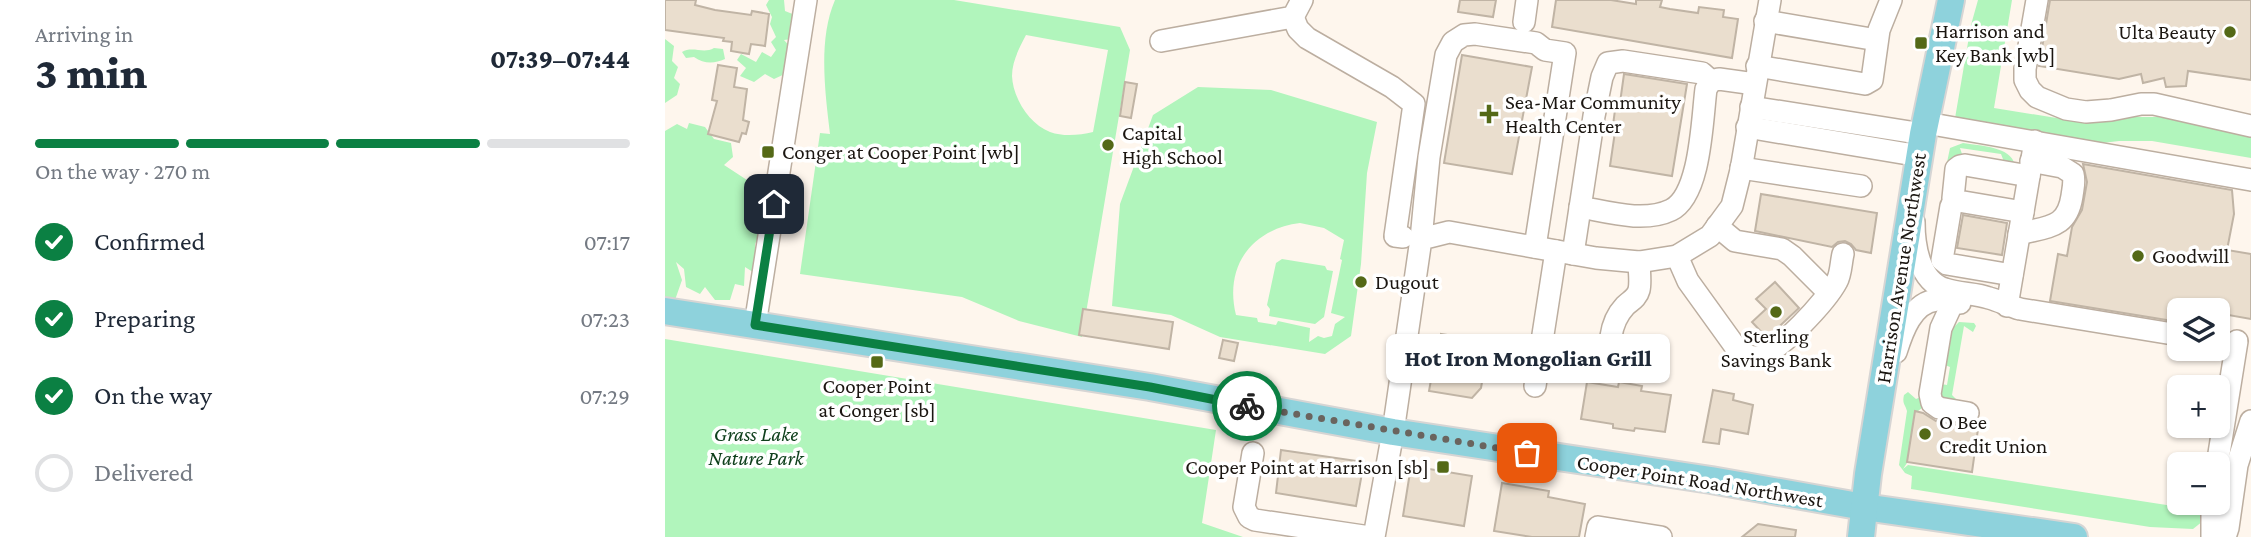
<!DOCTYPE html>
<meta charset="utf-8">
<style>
body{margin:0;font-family:"Crimson Pro",serif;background:#f6f6f7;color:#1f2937;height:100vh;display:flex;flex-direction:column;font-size:26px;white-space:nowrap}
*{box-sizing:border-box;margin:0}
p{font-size:23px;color:#747a83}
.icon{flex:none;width:38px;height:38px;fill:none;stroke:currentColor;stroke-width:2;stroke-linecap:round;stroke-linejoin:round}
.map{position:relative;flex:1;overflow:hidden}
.details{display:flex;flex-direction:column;background:#fff;width:665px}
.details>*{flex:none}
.tools{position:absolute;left:1502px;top:298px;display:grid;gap:14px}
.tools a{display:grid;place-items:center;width:63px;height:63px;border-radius:10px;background:#fff;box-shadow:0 2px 5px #0004;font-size:35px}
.pin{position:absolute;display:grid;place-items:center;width:60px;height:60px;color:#fff;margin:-30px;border-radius:14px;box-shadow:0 4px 10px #0006}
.courier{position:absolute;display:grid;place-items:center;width:70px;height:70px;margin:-35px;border:5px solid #0b8043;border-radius:50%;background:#fff;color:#222;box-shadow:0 2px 9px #0007}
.bubble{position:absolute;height:49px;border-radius:10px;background:#fff;box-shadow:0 2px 5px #0004;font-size:23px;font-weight:800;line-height:49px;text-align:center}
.overview em{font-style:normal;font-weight:800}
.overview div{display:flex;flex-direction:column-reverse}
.overview{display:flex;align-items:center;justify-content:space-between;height:119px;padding:0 35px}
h1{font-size:46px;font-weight:800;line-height:52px}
.bar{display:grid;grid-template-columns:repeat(4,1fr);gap:10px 7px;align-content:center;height:84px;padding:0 35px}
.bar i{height:9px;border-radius:5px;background:#e0e1e3}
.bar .selected{background:#0b8043}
.bar p{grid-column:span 4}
ol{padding:0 35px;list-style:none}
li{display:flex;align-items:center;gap:21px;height:77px}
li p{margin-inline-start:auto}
li .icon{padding:7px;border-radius:50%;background:#0b8043;color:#fff;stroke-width:4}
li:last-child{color:#747a83}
li i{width:38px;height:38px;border:4px solid #e0e1e3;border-radius:50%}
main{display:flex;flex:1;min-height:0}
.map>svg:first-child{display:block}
</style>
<main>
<section class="details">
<div class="overview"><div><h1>3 min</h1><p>Arriving in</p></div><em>07:39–07:44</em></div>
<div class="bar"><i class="selected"></i><i class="selected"></i><i class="selected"></i><i></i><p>On the way · 270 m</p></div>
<ol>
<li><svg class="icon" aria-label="check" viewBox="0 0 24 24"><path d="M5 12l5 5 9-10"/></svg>Confirmed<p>07:17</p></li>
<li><svg class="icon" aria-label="check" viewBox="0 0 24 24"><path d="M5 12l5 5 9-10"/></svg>Preparing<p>07:23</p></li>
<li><svg class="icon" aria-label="check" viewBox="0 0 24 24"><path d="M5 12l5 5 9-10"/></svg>On the way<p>07:29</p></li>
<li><i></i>Delivered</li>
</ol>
</section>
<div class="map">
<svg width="1586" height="537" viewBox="0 0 1586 537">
<rect width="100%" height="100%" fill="#fef6ed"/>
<g fill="#b1f5bc" fill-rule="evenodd">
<polygon points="104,0 119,0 120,11 130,15 127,39 119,40 127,49 125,60 120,64 123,67 122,73 109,79 100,74 89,82 75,76 81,68 72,60 76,54 91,62 97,52 106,57 111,50 106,42 111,37 105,24 107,17 101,5"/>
<path d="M170,0H289L455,27L465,50L417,337L354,321L297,297L135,274L155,133L165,134C160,92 153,39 170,0ZM361,35L443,50L428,132C415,135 399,137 385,132C364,124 348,98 347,76C347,62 354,48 361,35Z"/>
<polygon points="1313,0 1347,0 1329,108 1416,122 1459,117 1493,117 1586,133 1586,158 1487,141 1454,141 1412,146 1289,124 1306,25"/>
<polygon points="0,39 9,46 7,61 13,67 9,78 15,84 12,95 0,103"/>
<path d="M49,48L58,49L60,59C49,64 39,64 29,57L21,58L17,52C27,46 39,54 49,48Z"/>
<path d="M533,87L606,90L712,122L702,173L696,264L686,336L660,354L555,337L506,315L447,306L455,204L488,115ZM635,223L659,228L679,240L675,259L677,260L666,313L680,317L670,324L667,336L659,338L653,336L644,342L645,328L613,321L611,325L593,322L592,318L571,315C559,267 586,229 635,223Z"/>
<polygon points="24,123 40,127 49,139 66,143 68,157 59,165 82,180 93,195 93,207 102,218 90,244 91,274 80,267 79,286 70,284 65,300 50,300 40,287 35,294 21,287 19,269 11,262 17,280 10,300 0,299 0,131 12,124 22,129"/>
<path d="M1298,143C1314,146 1346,146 1350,165L1341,167L1336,154L1295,148L1298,157L1280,172L1285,148Z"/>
<polygon points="617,259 660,266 662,270 668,271 659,317 650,324 604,316 605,309 602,305 611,263"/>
<polygon points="1294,322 1309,323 1311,326 1308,332 1299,326 1287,395 1294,402 1292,406 1277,398 1276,384 1282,385 1285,367 1280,365 1286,330"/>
<polygon points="0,339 551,430 537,523 578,537 0,537"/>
<path d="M1243,392L1251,399L1256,397L1257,408L1249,414L1242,463L1238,469L1243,465L1534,510L1537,514L1538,521L1528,529L1485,527L1246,489L1247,476L1240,473L1234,465L1242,411C1240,404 1237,404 1239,395Z"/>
</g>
<g fill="#eadece" stroke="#c0b4a5" stroke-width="2">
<polygon points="0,0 31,0 30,5 50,10 86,15 87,11 104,14 100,46 86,44 84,54 66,51 67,42 58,41 59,38 0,30"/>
<polygon points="795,0 831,0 828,17 793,12"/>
<polygon points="891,0 946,0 971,4 971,0 997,0 995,7 1005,9 1033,13 1034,7 1059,10 1058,17 1073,19 1067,58 887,27"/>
<polygon points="1385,0 1586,0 1586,80 1523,71 1521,86 1501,87 1499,78 1478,83 1476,74 1454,79 1374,66"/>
<polygon points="797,55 867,67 847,174 779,163"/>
<polygon points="53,65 72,68 69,87 82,89 78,120 84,122 81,134 77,133 74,142 43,134 52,101 47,100"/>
<polygon points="959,74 1022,84 1007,176 945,166 951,125 948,125 950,110 954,110"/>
<polygon points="460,82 472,84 466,118 455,116"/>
<polygon points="1418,164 1567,190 1569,214 1562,250 1586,254 1586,319 1552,313 1552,310 1514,310 1514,322 1385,301 1393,254 1402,256 1407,227 1417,210 1422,182"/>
<polygon points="1096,194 1212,213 1206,253 1191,250 1186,244 1180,241 1173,242 1167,247 1090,231"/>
<polygon points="1298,215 1342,223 1337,255 1292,248"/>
<polygon points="1110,282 1134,308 1102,338 1087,322 1101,309 1091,299"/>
<polygon points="418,309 508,322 504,349 414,335"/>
<polygon points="776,334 815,340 814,342 822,348 823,367 819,370 816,388 807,398 764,391 766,380 758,379 763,341 775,343"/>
<polygon points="558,340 573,343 569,361 554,358"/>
<polygon points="922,382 953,387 954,382 977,386 976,391 1006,395 1000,432 970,428 969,431 948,428 948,424 916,419"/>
<polygon points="1048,390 1069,394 1068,400 1088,405 1083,434 1056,429 1054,444 1038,442"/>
<polygon points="1250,411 1258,413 1271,421 1301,426 1314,422 1307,472 1242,462"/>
<polygon points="616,450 699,462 691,506 611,493"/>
<polygon points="746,466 807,476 799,526 738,516"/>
<polygon points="837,483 884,491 883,497 920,504 914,537 867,537 829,531"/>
<polygon points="1093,524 1131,530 1130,537 1077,537"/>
</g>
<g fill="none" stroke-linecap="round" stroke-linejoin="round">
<defs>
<g id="minor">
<polyline points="1372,0 1360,69 1360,80 1365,90 1372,97 1401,109 1421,112 1446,110 1476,104 1489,104 1586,126"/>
<polyline points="628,17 633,29 642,38 727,87 749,104 730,236 738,237"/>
<polyline points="1100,21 1212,40"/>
<polyline points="859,22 862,0"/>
<polyline points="496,41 628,17 637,0"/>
<polyline points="1092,66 1200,84 1207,80 1214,30 1226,0"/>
<polyline points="1086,107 1258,134"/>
<polyline points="1261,123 1586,180"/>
<polyline points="1082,127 1255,156"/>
<polyline points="1076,168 1196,186"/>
<polyline points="1293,201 1286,206 1277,260 1282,264 1347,275"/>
<path d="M915,207C943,212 979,223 1006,210C1036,195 1037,119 1041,89L1046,81L1054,79L1090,84"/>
<polyline points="1358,212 1293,201 1288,198 1291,169 1295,166 1300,165 1364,176"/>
<path d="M1249,222C1249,245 1254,281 1280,289C1294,294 1310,293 1324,298C1335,301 1344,306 1355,309L1514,335"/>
<polyline points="1052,226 1070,241 1117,249 1127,256 1163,292"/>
<path d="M1354,234C1383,226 1402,229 1407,196C1408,188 1410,182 1408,174L1397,167L1366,161"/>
<polyline points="756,239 764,157 781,55 788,42 799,35 810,34 871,43 880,50 900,53 870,247"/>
<polyline points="908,254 929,116 937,77 943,63 958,61 1037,73 1046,81"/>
<path d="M1012,256L1023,281L1072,349C1078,353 1084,358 1092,357C1113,354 1162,300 1172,281C1176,274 1176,262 1178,254"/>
<polyline points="1288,302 1276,328 1265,394 1267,403 1274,408 1303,413"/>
<polyline points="1342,306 1370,141"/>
<polyline points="90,325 141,0"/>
<path d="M1231,352C1237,333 1247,302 1272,300C1279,299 1287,302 1295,303"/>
<path d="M949,370C942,350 944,323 960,306C965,301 972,298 974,290C976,282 974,270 974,262"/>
<polyline points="870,386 891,251"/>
<polyline points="588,453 579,507 584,517 590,520 705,537"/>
<polyline points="1552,466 1572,341"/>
<polyline points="1547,502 1547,537"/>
<polyline points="709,537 728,432 756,239 784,232 931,258 974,262 1012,256 1045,236 1067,206 1076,170 1105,0"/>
<polyline points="931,537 933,527 996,537"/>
<polyline points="1560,537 1563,528 1572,465 1586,421"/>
</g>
<g id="major">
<polyline points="0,311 485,387 728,432 1046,480 1199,507 1409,537"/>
<polyline points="1196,537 1203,474 1258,134 1286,0"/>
</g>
</defs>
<use href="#minor" stroke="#bcaea0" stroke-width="24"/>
<use href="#major" stroke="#d6d5d4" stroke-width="30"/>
<use href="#minor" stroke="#fff" stroke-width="21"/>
<use href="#major" stroke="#8ed2dc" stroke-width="26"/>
</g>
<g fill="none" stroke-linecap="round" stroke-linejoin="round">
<polyline stroke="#6a645e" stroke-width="7" stroke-dasharray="0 12.6" points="582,406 862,453"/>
<polyline stroke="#0b8043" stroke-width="9" points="109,204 90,325 485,387 582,406"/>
</g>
<g fill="#546917" stroke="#fff" stroke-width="2.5">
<circle cx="1565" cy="32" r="7"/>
<rect x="1249" y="36" width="14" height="14" rx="3.5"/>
<path d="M820.5 103.5h7v7h7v7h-7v7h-7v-7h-7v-7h7z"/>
<circle cx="443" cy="145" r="7"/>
<rect x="96" y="145" width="14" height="14" rx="3.5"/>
<circle cx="1473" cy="256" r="7"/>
<circle cx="696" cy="282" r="7"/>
<circle cx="1111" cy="312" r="7"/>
<rect x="205" y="355" width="14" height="14" rx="3.5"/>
<circle cx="1260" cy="434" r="7"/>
<rect x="771" y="460" width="14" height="14" rx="3.5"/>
</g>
<g text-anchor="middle" stroke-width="7" stroke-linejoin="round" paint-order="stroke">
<g font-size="21" fill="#1b1611" stroke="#fff" text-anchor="start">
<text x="1270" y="38">Harrison and<tspan x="1270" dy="24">Key Bank [wb]</tspan></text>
<text x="1551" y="39" text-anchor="end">Ulta Beauty</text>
<text x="840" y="109">Sea-Mar Community<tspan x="840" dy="24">Health Center</tspan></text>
<text x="457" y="140">Capital<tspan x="457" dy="24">High School</tspan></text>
<text x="117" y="159">Conger at Cooper Point [wb]</text>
<text x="1487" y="263">Goodwill</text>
<text x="710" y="289">Dugout</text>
<text x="1111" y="343" text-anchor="middle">Sterling<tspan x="1111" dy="24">Savings Bank</tspan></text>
<text x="212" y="393" text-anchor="middle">Cooper Point<tspan x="212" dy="24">at Conger [sb]</tspan></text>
<text x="1274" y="429">O Bee<tspan x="1274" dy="24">Credit Union</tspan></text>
<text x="764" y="474" text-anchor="end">Cooper Point at Harrison [sb]</text>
</g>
<g font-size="21" fill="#1b1611" stroke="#fff">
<text transform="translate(1236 268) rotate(-81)" y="7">Harrison Avenue Northwest</text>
<text transform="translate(1035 481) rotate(9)" y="7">Cooper Point Road Northwest</text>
</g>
<g font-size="21" font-style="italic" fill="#0f401c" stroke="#fff">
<text x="91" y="441">Grass Lake<tspan x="91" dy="24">Nature Park</tspan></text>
</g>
</g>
</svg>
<div class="tools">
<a><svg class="icon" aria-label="layers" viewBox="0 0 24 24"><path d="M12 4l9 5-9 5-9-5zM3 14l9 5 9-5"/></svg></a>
<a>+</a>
<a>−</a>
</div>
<div class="pin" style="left:862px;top:453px;background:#ea580c"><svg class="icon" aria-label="bag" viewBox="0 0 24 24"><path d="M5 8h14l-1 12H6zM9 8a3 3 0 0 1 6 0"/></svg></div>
<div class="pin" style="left:109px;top:204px;background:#1f2937"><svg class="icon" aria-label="home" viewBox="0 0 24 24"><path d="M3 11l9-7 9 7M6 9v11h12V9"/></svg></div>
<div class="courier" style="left:582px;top:406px"><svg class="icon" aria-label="bike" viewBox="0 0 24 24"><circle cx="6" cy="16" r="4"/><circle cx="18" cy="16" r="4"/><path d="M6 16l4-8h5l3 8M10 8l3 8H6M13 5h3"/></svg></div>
<div class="bubble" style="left:721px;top:334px;width:284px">Hot Iron Mongolian Grill</div>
</div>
</main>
